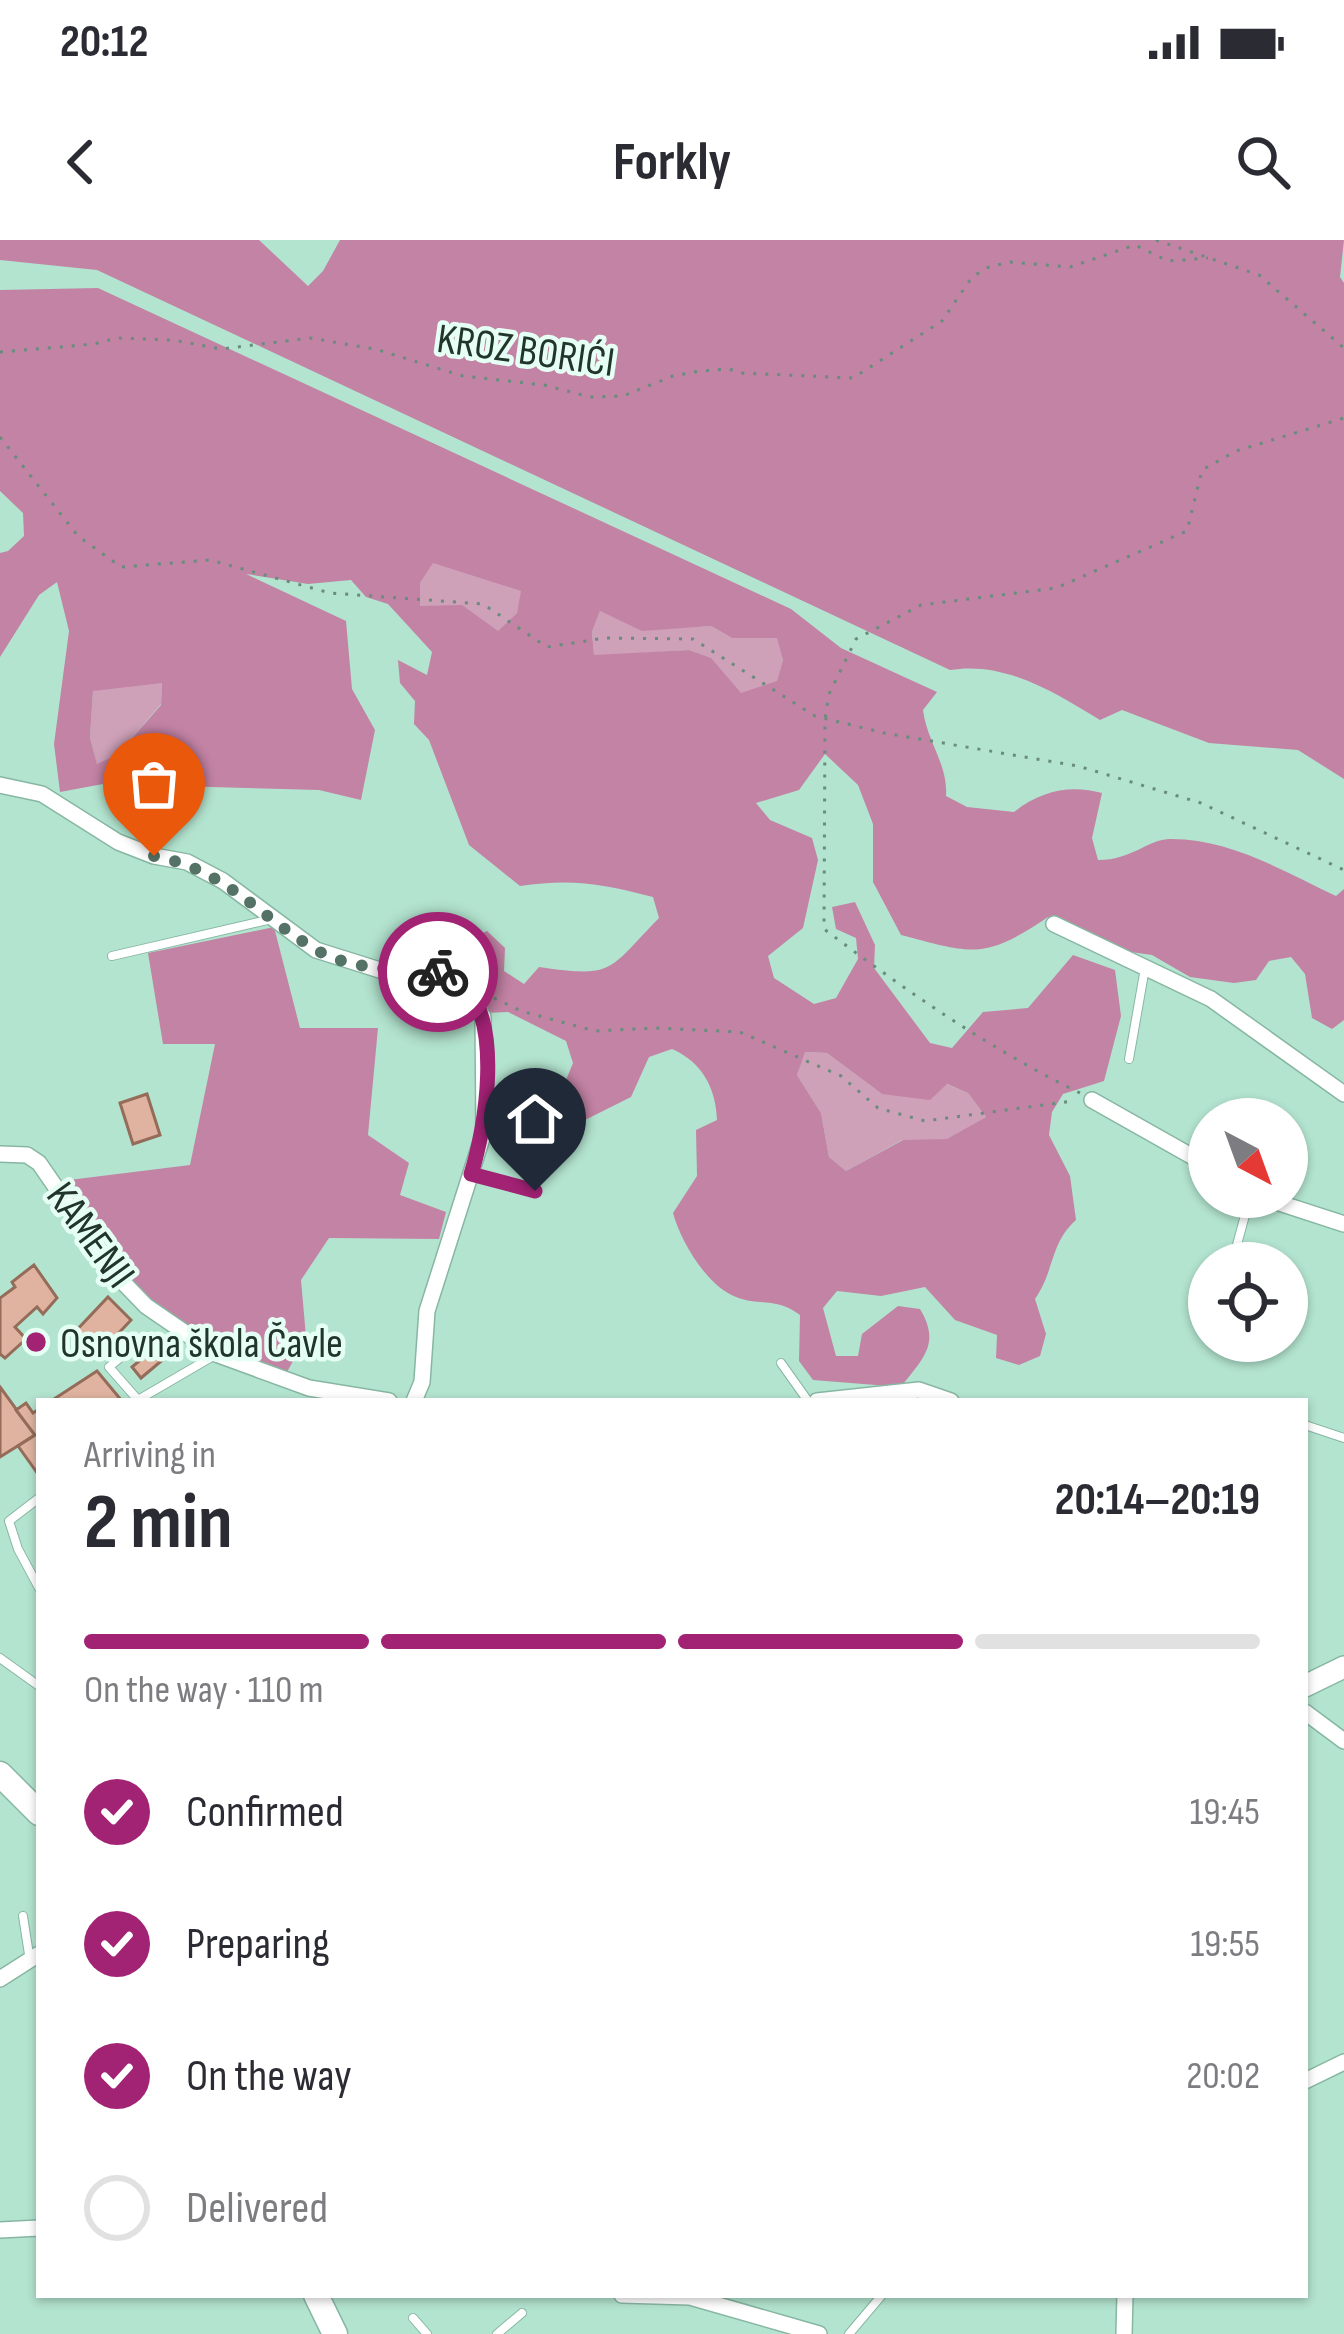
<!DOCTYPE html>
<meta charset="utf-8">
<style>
body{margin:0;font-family:"Sofia Sans Condensed",sans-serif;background:#f7f7f7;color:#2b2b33;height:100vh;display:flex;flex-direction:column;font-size:45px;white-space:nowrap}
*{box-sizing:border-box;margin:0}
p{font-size:39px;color:#7c7c81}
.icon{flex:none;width:66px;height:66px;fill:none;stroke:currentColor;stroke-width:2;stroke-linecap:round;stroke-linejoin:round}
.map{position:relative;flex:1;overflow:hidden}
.details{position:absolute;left:36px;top:1158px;width:1272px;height:900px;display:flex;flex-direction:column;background:#fff;border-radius:0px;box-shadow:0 3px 9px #0004}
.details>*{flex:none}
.needle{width:78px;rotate:139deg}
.buttons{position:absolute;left:1188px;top:858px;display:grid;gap:24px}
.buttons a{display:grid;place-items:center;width:120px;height:120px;border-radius:50%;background:#fff;box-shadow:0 3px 9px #0004;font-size:60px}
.pin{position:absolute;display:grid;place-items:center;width:102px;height:102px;color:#fff;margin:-123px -51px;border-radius:50% 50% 50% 0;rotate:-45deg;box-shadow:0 0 12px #0007}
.pin .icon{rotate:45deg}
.courier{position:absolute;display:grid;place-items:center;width:120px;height:120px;margin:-60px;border:9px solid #a22274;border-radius:50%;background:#fff;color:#222;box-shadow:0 3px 15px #0007}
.overview em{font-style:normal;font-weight:700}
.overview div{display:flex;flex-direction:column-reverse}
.overview{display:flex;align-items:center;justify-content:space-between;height:204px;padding:0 48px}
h1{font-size:78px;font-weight:700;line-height:90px}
.bar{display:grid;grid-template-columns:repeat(4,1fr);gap:18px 12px;align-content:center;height:144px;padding:0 48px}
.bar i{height:15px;border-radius:9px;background:#e1e1e2}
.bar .current{background:#a22274}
.bar p{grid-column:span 4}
ol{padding:0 48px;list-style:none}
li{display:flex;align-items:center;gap:36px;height:132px}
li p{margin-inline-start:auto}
li .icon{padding:12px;border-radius:50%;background:#a22274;color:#fff;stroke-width:4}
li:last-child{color:#7c7c81}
li i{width:66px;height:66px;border:6px solid #e1e1e2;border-radius:50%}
.status{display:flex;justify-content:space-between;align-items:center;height:84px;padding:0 60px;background:#fff;direction:ltr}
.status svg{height:33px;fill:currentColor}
header{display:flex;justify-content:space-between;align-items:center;height:156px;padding:0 48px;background:#fff;font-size:54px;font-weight:700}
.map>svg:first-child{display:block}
</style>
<div class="status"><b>20:12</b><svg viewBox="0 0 49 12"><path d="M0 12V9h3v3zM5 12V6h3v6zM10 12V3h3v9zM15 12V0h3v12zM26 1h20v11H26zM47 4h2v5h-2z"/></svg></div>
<header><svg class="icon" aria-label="back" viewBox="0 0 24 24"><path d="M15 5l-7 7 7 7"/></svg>Forkly<svg class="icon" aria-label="search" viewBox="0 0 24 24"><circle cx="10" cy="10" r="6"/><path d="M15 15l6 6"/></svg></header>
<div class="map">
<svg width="1344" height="2094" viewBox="0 0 1344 2094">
<rect width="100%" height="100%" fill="#b3e4cf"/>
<g fill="#cea1b8">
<polygon points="433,322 522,351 517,373 498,392 462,366 420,367 420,343"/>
<polygon points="600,371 642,390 711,386 732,398 778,398 783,420 777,442 741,454 710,418 689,410 594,416 592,392"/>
<polygon points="162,442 161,464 117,515 97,525 90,498 93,450"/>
<polygon points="804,812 827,813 882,854 946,844 968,853 986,877 947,900 902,900 846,931 829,917 821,873 797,835"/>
</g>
<g fill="#c383a5" fill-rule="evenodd">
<path d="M0,0H259L308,46L323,31L340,0H1344L1340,37L1344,43V539L1298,510L1209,503L1122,470L1100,480C1054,452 1005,421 950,430L97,30L0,20Z"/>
<path d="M98,48L791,369L841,408L937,452L923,470C927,502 948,524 946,556L967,567L1014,572C1040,551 1070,544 1102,553L1092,598L1098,620C1132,620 1147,600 1169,599C1229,598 1283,631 1336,656L1344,649V780L1332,789L1312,778L1305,734L1291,717L1269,721L1256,740L1234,743L1190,737L1152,715L1082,705L1048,677C984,720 973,714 901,695L873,642V584L858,545L825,514L799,550L756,563L770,580L812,598L818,620L803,688L768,716L774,738L814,764L836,758L858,719L856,698L836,689L832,667L855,662L875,705L874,728L930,803L952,808L983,772L1028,768L1073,715L1115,730L1121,776L1104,841L1063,854L1052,872L1049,895L1070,936L1076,980C1050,1003 1055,1030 1035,1059L1046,1094L1040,1116L1019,1125L996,1118L997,1095L955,1080L925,1047L881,1056L837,1051L823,1068L836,1116H858L862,1094L898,1066L920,1069C941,1104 923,1118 901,1147L813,1140L799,1121L800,1075C775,1056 762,1067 736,1057C707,1046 681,1002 673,973L697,936L696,890L717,880C716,848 702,822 672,809L649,817L631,857L569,888L547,886L573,823L566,801L508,772L484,773L478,753L459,730L466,724L465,701L487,691L505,708L504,731L524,744L539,727C615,738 607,731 659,678L653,657C604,644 571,638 520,646L469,605L429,500L414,484L415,461L400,443L398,420L427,435L432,412L388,364L366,357L351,340L308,344L246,334L346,381L352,449L375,490L361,560L319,550L103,544L60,552L54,504L69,391L57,342L39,355L0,417V313L8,311L24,296L23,273L0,251V50ZM433,323L521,351L517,373L498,391L462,365L420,366V343ZM600,371L642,391L711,386L732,398H777L783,420L777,441L741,453L711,418L689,410L594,415L592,392ZM162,443L161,465L117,515L97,524L90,498L93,451ZM805,812L827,813L882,854L930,860L947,844L968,853L986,877L947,899L903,900L846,931L829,917L821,873L797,835Z"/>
<polygon points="274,687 300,788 378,788 368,895 409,923 400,955 446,972 439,999 329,998 301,1040 306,1097 286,1134 217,1106 145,1057 61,941 190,925 215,804 163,804 148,713"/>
</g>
<g fill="#dfb39f" stroke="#946c59" stroke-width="3">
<polygon points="147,854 160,895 133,904 120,863"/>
<polygon points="34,1025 57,1058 43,1074 37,1067 15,1087 26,1099 5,1118 0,1114 0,1058 15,1047 12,1042"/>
<polygon points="108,1057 131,1080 97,1116 73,1094"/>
<polygon points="157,1106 166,1117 141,1138 132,1127"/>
<polygon points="97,1131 122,1161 51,1161"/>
<polygon points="0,1147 35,1195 0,1217"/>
<polygon points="26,1163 33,1173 39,1169 38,1234 18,1206 35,1195 16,1170"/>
</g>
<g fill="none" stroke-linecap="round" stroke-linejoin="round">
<defs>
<g id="lane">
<polyline points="112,716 272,679"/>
<polyline points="1129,819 1145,728"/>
<polyline points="473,934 535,951"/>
<polyline points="1232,1023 1250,957"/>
<polyline points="147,1096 109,1127 138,1160 215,1115"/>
<polyline points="781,1123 808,1161"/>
<polyline points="1305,1185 1344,1198"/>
<polyline points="39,1258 9,1281 18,1309 39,1348"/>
<polyline points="0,1418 39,1446"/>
<polyline points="23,1676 30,1721"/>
<polyline points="413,2078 427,2094"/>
<polyline points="497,2094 522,2073"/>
<polyline points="849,2094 882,2055"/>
</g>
<g id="street">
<polyline points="0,545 42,554 118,602 154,616 187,622 223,641 316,710 386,732 437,731 463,744 483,777 484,892 427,1071 422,1142 414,1161"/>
<polyline points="1054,684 1211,759 1344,854"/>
<polyline points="1092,860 1209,926"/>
<polyline points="0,914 27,915 39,923 117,1036 146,1066 216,1114 309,1148 389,1161"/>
<polyline points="1261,957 1344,984"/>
<polyline points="817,1161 919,1150 951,1161"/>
<polyline points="1305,1472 1344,1501"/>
<polyline points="0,1739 39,1714"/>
<polyline points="1305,1841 1344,1822"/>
<polyline points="0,1990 39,1988"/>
<polyline points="622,2055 690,2057 819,2094"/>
<polyline points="1124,2094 1125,2055"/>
</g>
<polyline id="secondary" points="1305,1446 1344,1427"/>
<g id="primary">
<polyline points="0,1534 39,1573"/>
<polyline points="316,2055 335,2094"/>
</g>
</defs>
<use href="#lane" stroke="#87b7a2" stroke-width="10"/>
<use href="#street" stroke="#87b7a2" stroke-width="18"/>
<use href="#secondary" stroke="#87b7a2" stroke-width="24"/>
<use href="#primary" stroke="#87b7a2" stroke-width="27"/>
<g stroke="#698c7d" stroke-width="3" stroke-dasharray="3 9" stroke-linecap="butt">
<polyline points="1156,0 1259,35 1344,108"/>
<polyline points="0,112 94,104 117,98 173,100 221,109 310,98 375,109 463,136 544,145 590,157 623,156 673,136 700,131 729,129 741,133 853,138 942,81 972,37 989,27 1010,22 1070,27 1135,5 1168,21 1208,18"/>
<polyline points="0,197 78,296 121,327 210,320 330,353 483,364 547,407 605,398 693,399 815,476 884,493 1078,526 1201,563 1344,630"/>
<polyline points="494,758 521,771 595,791 656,788 740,792 841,836 878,868 925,881 1073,861"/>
<path d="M1080,853C988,808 905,750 824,689L825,479L829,454L856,399L921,365L1056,348L1187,291L1202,230L1236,211L1344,178"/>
</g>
<use href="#lane" stroke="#fff" stroke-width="8"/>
<use href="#street" stroke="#fff" stroke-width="15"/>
<use href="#secondary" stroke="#fff" stroke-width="21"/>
<use href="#primary" stroke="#fff" stroke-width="24"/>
</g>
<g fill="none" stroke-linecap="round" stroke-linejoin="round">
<path stroke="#547265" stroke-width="12" stroke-dasharray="0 21.6" d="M154,616C223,629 256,673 313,708C351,731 396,729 438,732"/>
<path stroke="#a22274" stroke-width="15" d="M438,732C445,735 457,739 463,744C503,782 486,887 471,934L535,951"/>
</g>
<circle fill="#a22274" stroke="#e6fff4" stroke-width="4.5" cx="36" cy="1102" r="12"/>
<g text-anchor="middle" stroke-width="9" stroke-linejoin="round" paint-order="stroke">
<g font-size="42" fill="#21352c" stroke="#e6fff4">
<text transform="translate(526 109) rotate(8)" y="15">KROZ BORIĆI</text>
<text transform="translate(92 994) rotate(54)" y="15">KAMENJI</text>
</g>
<g font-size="42" fill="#21352c" stroke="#e6fff4" text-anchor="start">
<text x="60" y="1117">Osnovna škola Čavle</text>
</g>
</g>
</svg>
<div class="buttons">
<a><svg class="needle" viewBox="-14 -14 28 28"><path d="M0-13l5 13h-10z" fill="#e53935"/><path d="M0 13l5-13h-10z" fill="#7c7c81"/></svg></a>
<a><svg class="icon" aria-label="locate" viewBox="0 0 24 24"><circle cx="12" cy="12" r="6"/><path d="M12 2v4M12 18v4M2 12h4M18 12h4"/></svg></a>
</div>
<div class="pin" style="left:154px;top:616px;background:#ea580c"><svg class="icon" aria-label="bag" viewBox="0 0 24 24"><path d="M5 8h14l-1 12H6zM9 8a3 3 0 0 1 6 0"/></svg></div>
<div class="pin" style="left:535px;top:951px;background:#1f2937"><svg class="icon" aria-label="home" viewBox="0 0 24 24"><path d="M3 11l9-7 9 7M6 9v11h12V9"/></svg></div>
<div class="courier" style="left:438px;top:732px"><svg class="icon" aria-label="bike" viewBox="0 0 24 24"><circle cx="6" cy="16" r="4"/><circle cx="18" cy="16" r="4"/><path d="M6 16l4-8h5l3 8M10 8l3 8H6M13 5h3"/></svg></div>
<section class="details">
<div class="overview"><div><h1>2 min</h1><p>Arriving in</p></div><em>20:14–20:19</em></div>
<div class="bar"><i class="current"></i><i class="current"></i><i class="current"></i><i></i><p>On the way · 110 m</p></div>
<ol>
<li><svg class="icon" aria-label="check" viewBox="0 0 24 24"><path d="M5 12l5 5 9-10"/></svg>Confirmed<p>19:45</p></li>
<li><svg class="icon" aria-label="check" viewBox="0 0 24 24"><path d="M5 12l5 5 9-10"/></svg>Preparing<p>19:55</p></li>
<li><svg class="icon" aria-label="check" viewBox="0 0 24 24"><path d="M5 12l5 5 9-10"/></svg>On the way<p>20:02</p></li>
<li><i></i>Delivered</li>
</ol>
</section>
</div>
